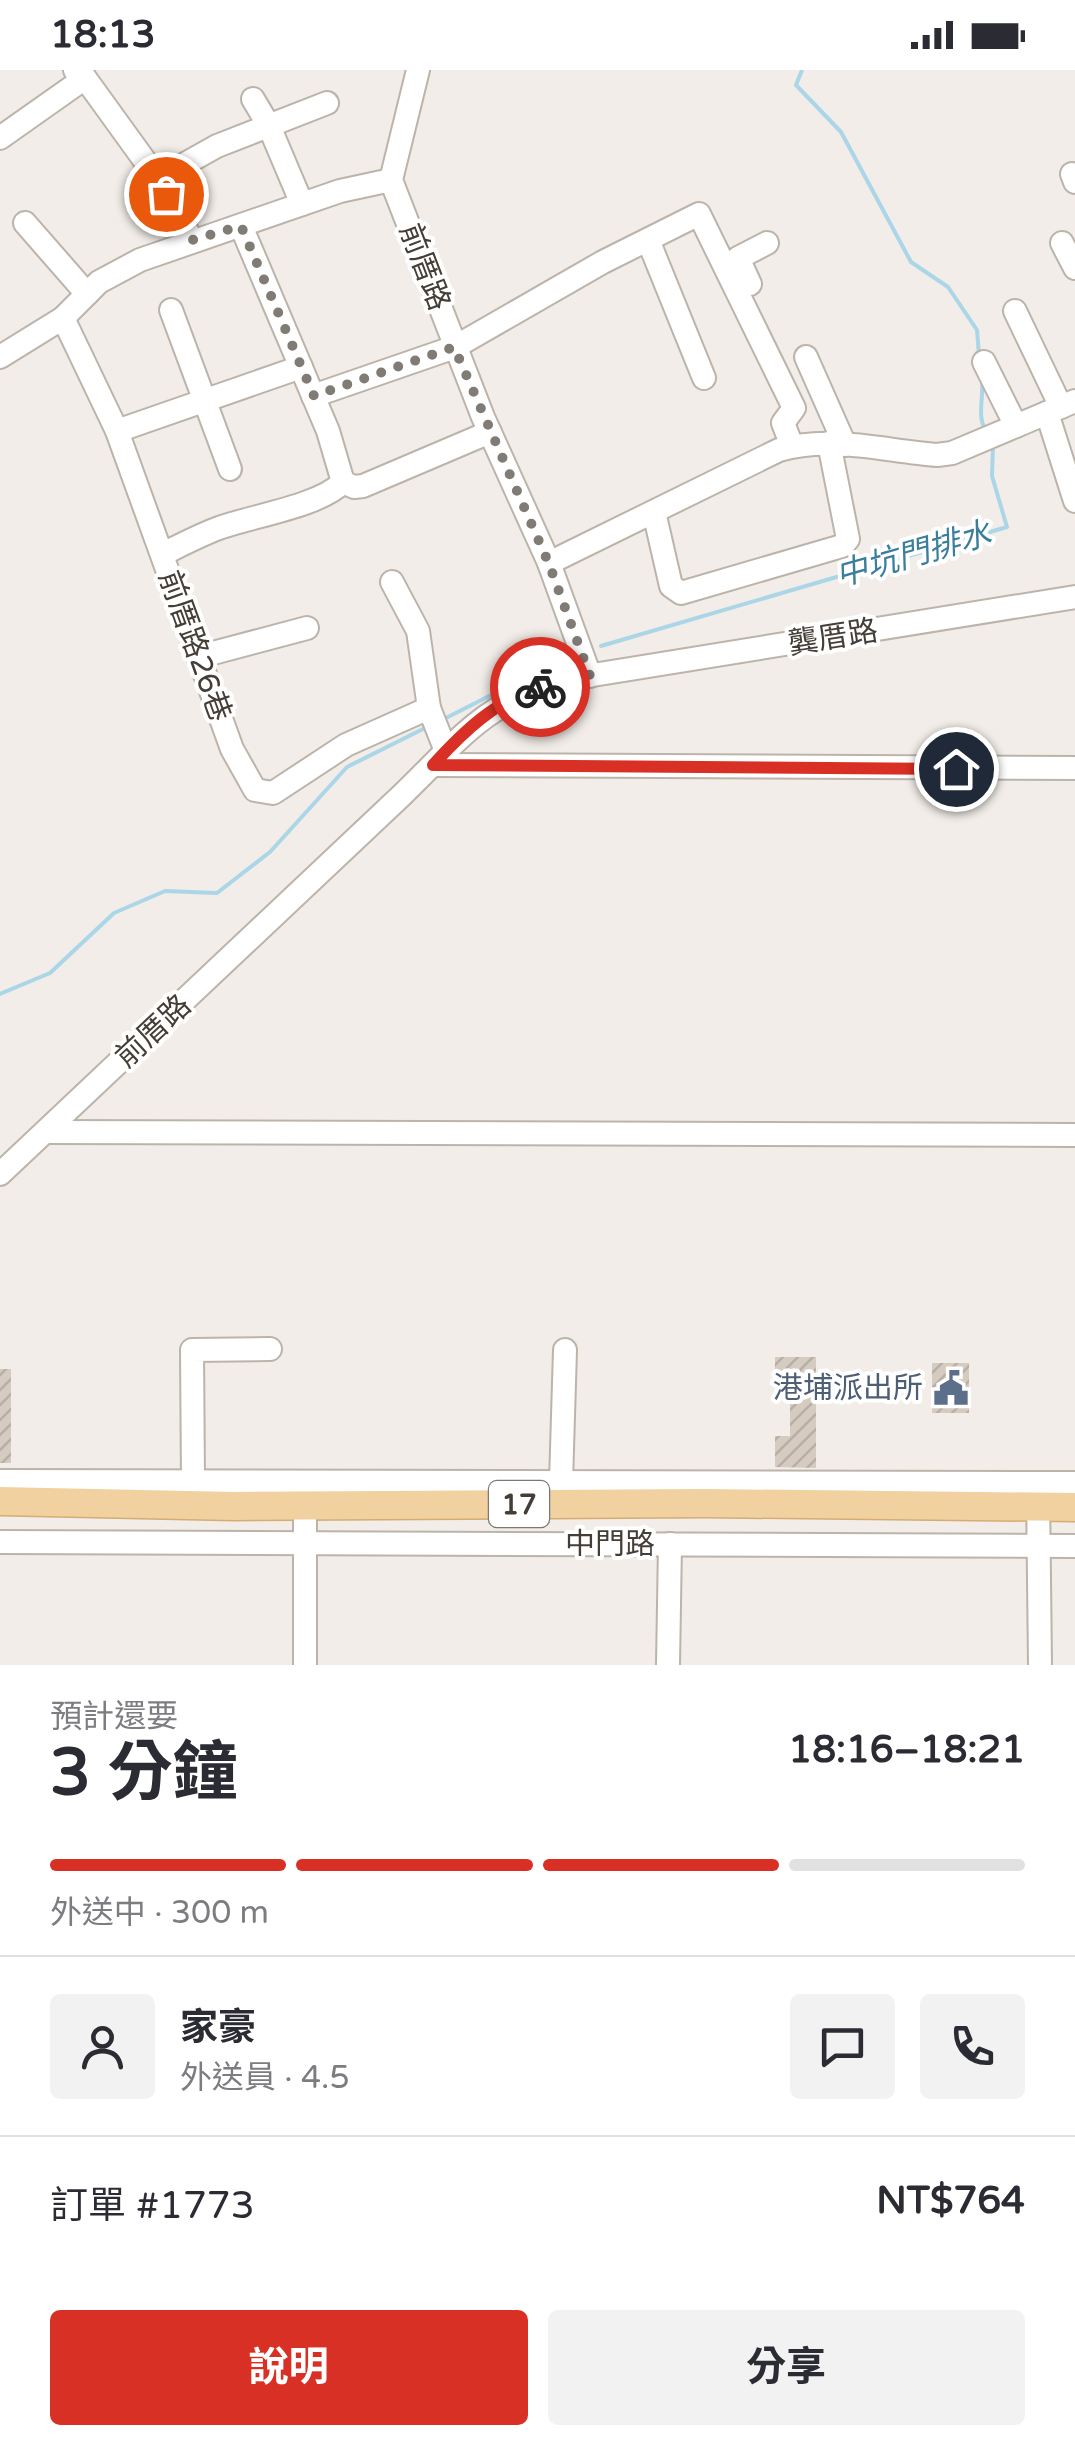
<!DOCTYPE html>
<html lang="zh-TW">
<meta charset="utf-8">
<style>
body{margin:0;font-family:"Varela Round","Noto Sans TC",sans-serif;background:#f2f2f3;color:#2b2b33;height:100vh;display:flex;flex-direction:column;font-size:38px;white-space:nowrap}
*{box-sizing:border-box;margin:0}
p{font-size:32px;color:#7c7c81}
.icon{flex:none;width:55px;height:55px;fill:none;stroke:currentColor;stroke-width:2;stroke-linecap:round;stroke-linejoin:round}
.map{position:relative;height:1595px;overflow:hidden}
.details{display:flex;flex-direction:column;background:#fff;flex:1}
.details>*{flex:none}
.pin{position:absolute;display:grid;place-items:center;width:85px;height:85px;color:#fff;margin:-42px;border:5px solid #fff;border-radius:50%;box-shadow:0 2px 10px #0007}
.courier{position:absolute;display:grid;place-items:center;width:100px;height:100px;margin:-50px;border:8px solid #d93025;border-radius:50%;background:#fff;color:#222;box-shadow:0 2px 12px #0007}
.headline em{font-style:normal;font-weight:700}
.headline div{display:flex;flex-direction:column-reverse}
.headline{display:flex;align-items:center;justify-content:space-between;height:170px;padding:0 50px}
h1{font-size:65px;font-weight:700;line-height:75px}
.bar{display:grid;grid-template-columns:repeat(4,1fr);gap:15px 10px;align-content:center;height:120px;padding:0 50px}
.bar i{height:12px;border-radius:8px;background:#e1e1e2}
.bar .selected{background:#d93025}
.bar p{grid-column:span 4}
.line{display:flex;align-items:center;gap:25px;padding:0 50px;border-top:2px solid #e1e1e2}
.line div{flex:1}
.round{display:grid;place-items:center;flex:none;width:105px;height:105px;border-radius:10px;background:#f2f2f3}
.action{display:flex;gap:20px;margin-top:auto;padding:20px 50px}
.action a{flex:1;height:115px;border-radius:10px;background:#d93025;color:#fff;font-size:40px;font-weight:700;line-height:115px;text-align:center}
.action a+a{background:#f2f2f3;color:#2b2b33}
.status{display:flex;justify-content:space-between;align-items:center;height:70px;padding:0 50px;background:#fff;direction:ltr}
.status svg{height:28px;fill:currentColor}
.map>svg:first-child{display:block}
</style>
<div class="status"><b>18:13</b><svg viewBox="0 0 49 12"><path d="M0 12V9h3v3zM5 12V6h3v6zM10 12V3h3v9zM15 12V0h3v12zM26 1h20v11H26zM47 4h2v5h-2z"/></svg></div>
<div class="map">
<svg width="1075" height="1595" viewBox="0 0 1075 1595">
<defs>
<pattern id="building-hatch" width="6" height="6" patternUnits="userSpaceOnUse" patternTransform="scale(2.5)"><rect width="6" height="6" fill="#d5cbc1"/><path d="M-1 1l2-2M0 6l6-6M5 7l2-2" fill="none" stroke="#b8afa6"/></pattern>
</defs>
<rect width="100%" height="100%" fill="#f2ede8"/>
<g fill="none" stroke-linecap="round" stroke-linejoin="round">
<g stroke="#abd6e8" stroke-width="4">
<polyline points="802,0 796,15 841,62 911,192 948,217 977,260 979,285"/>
<path d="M982,310C984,325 977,346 985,359"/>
<polyline points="601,576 1007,457 992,406 993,376"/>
<polyline points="442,650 572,584"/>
<polyline points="0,924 50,903 114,843 165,821 217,823 270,782 347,697 429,656"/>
</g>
</g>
<g fill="url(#building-hatch)">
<polygon points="775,1287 816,1287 816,1398 775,1397 775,1366 790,1366 790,1319 775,1320"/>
<rect x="932" y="1293" width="37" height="50"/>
<rect x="0" y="1299" width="11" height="94"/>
</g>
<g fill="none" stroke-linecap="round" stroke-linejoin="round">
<defs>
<g id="minor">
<polyline points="75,0 85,8 158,109 192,170"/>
<polyline points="418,0 391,110 483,347 549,493 590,606"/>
<polyline points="253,29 269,56 302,134"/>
<polyline points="0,68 85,8"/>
<polyline points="1072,104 1075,112"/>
<polyline points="158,109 217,76 327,33"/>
<polyline points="25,153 87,224"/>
<polyline points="241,156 328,361 343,412"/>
<polyline points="648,170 704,308"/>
<polyline points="1062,173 1075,198"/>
<polyline points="750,214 738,188 767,173"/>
<polyline points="171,240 230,399"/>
<polyline points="1015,241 1061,337"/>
<polyline points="63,248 117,361 232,679 255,720 273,723 346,675 429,638"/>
<polyline points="0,287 63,248 99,212 140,190 340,121 391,110"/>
<polyline points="806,287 845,375"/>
<polyline points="984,292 1016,356"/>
<polyline points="313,326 455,277 603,192 699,144 794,338 783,353 792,376"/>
<polyline points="1047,343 1075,431"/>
<polyline points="117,361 301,297"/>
<polyline points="343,412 354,417 363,416 490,362"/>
<polyline points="654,442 671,516 681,523 842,476 848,469 829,373"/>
<path d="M163,484C181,475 200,465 219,458C252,446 320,436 343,412"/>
<path d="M549,493L779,380C829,365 885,381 937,385L952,383L1075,331"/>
<polyline points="392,512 418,561 429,638 446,681"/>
<polyline points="198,587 307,558"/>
<polyline points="433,695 1075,698"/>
<polyline points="47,1062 1075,1065"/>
<path d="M0,1104L402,725C459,670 483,634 562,610L1075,527"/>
<polyline points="0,1411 1075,1413"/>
<polyline points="193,1411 192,1280 270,1279"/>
<polyline points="561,1412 565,1280"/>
<polyline points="305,1420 305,1595"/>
<polyline points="1038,1422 1040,1595"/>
<polyline points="0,1472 1075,1476"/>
<polyline points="668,1595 670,1474"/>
</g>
<polyline id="major" points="0,1431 234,1436 705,1433 1075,1437"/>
</defs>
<use href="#minor" stroke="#bcb4ab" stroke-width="26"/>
<use href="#major" stroke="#d6ac72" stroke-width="31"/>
<use href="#minor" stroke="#fff" stroke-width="22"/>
<use href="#major" stroke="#f2d1a0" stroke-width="28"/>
</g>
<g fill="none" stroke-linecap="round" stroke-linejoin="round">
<polyline stroke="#817b75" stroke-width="10" stroke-dasharray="0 18" points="166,124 192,170 241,156 314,326 454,277 549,494 590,606 540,617"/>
<path stroke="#d93025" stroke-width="12" d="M540,617C496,630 463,662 433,695L956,699"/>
</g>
<defs>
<symbol id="civic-bare" viewBox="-9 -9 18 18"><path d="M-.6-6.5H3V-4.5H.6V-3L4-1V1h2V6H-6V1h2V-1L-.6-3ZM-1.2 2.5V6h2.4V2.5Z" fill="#5c6f8a" stroke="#fff" stroke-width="2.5" paint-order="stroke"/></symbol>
</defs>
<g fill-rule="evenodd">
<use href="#civic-bare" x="926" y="1293" width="50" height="50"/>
</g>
<g text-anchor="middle" stroke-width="8" stroke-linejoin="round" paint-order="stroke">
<rect fill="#fff" stroke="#7c7873" stroke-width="2.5" x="489" y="1411" width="60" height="46" rx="8"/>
<g font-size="28" font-weight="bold" fill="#443e37">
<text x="519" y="1444">17</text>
</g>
<g font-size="30" fill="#443e37" stroke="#fff">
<text transform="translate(425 197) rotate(69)" y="10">前厝路</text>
<text transform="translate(833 567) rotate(-9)" y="10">龔厝路</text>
<text transform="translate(195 576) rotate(70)" y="10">前厝路26巷</text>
<text transform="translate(153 961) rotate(-43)" y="10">前厝路</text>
<text x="610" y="1484">中門路</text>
</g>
<g font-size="30" fill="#4e5e75" stroke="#fff" text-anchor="end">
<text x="923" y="1328">港埔派出所</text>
</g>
<g font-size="32" font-style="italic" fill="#3b7e9c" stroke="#fff">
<text transform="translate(913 484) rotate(-16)" y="11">中坑門排水</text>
</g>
</g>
</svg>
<div class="pin" style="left:166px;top:124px;background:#ea580c"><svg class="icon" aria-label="bag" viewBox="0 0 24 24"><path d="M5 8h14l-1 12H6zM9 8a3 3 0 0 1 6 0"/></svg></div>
<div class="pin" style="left:956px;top:699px;background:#1f2937"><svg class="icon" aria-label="home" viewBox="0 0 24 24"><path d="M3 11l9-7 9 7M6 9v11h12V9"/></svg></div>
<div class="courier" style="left:540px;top:617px"><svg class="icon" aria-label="bike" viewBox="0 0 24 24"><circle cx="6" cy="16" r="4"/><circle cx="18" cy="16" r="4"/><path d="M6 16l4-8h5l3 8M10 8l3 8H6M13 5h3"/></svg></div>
</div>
<section class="details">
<div class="headline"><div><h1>3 分鐘</h1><p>預計還要</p></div><em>18:16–18:21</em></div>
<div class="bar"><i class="selected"></i><i class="selected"></i><i class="selected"></i><i></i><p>外送中 · 300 m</p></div>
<div class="line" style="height:180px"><a class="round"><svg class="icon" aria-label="person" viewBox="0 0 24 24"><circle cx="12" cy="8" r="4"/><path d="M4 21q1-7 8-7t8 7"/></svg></a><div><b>家豪</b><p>外送員 · 4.5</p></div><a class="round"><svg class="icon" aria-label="chat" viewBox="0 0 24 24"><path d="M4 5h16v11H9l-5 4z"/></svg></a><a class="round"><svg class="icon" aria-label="phone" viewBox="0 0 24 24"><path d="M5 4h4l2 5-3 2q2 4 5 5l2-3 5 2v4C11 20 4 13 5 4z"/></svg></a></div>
<div class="line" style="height:130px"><div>訂單 #1773</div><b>NT$764</b></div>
<div class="action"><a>說明</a><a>分享</a></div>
</section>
